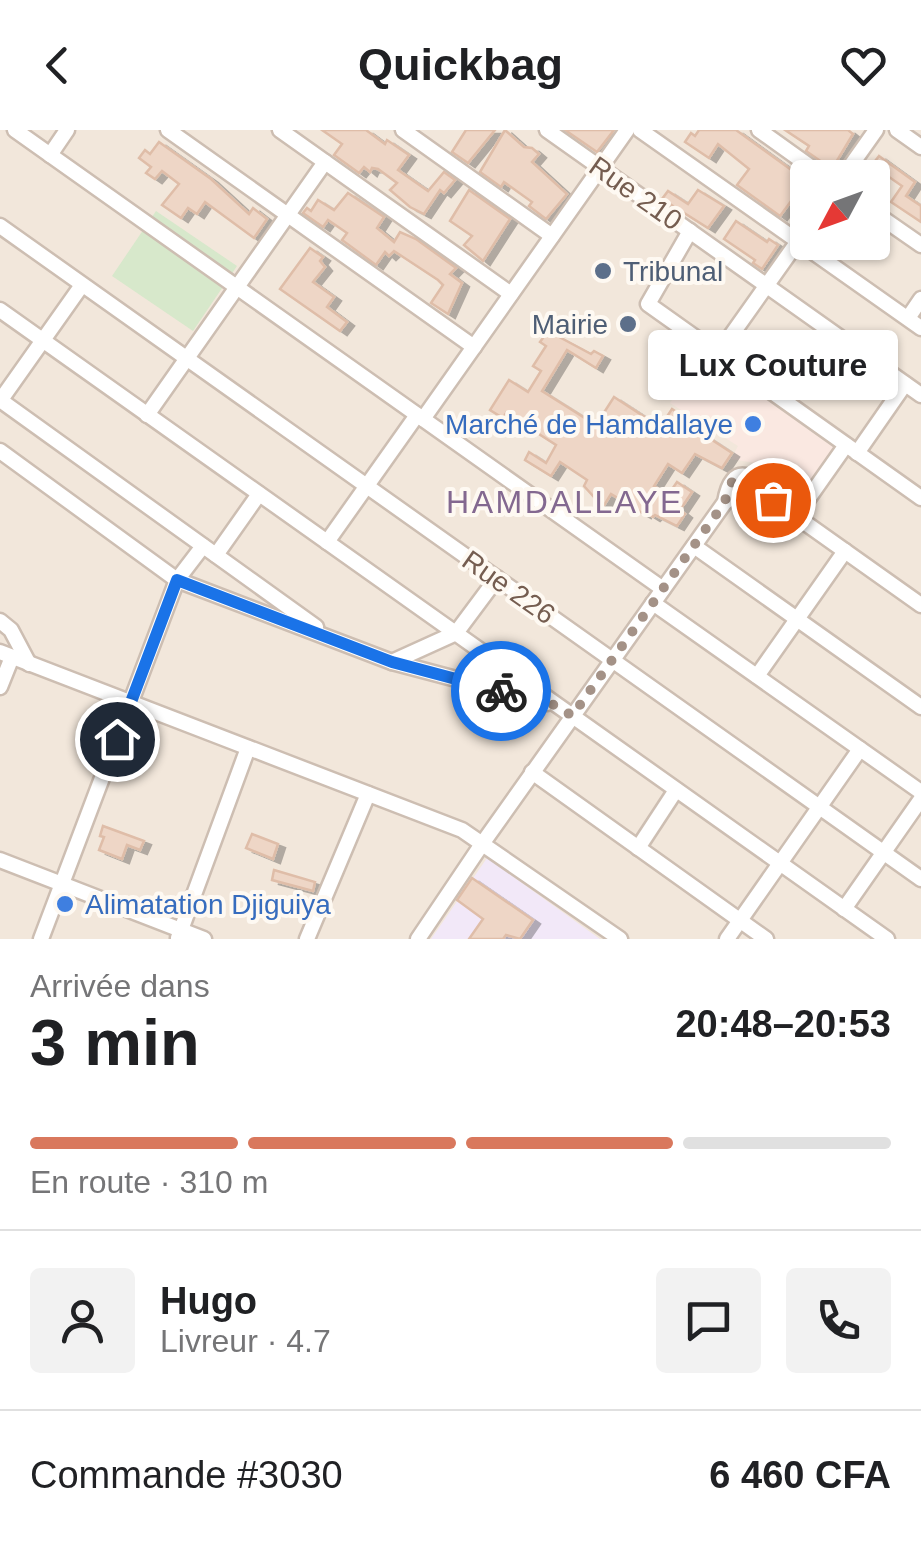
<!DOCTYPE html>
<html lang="fr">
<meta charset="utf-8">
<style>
body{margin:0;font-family:Arial,sans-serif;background:#f2f2f2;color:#202124;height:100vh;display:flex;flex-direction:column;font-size:38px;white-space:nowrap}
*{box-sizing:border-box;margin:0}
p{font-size:32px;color:#757577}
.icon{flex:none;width:55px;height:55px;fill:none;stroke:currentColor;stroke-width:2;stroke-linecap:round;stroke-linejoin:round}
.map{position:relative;height:809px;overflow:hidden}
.panel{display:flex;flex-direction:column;background:#fff;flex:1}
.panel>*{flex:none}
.needle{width:65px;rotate:229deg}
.fabs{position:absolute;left:790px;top:30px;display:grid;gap:20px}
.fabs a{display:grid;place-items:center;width:100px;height:100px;border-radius:10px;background:#fff;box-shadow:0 2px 8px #0004;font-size:50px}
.pin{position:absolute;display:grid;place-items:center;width:85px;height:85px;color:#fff;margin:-42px;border:5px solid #fff;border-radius:50%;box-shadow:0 2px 10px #0007}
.courier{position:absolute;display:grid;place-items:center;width:100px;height:100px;margin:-50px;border:8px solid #1a73e8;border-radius:50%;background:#fff;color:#222;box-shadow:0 2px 12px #0007}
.bubble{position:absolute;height:70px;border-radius:10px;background:#fff;box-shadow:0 2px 8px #0004;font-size:32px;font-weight:800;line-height:70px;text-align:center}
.summary em{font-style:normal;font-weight:800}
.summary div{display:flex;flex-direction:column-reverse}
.summary{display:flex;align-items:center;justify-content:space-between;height:170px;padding:0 30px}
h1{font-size:65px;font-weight:800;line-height:75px}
.bar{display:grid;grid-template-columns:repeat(4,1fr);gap:15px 10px;align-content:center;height:120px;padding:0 30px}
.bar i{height:12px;border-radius:8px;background:#e0e0e0}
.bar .active{background:#d9785d}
.bar p{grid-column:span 4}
.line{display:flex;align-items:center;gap:25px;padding:0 30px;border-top:2px solid #e0e0e0}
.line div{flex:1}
.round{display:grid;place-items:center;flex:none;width:105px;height:105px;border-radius:10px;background:#f2f2f2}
header{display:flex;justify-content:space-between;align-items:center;height:130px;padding:0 30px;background:#fff;font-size:45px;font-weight:800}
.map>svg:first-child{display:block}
</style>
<header><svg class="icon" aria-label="back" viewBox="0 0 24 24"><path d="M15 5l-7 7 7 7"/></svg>Quickbag<svg class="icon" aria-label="heart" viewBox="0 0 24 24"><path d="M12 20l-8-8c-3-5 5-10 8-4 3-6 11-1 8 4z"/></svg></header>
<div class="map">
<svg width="921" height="809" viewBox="0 0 921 809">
<defs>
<filter id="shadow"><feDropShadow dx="7" dy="4" stdDeviation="0" flood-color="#0004"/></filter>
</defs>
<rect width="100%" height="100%" fill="#fbf5ec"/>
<path fill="#f2e7db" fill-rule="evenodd" d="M0,0H921V809H0ZM808,48H872V112H808Z"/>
<polygon fill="#fae8e1" points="702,224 836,319 798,372 776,357 755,333 731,329 738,316 670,273"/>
<polygon fill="#f2e8f8" points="487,728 600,809 431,809"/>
<polygon fill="#d7e8cb" points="156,81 237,136 193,201 112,146"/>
<g fill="#eed6c6" stroke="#dfbda8" stroke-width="2.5" filter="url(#shadow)">
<polygon points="322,0 366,0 385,14 387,10 409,25 398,40 428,61 444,42 455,50 444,63 440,60 424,84 410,77 390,60 397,53 378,39 372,38 370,42 364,37 359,43 334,25 342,14"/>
<polygon points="466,0 495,0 468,33 452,22"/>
<polygon points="505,0 524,17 532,18 539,24 532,32 567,64 546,89 529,76 532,72 504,52 501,57 480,42"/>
<polygon points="565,0 614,0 597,22"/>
<polygon points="699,0 736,0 808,52 808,64 800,59 780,86 737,55 749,39 718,14 709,28 685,12 691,3 695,6"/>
<polygon points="785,0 848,0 853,4 832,39 806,21 809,16"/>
<polygon points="159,12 211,49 249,84 253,78 267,89 254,108 205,72 197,84 188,78 181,88 162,75 179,54 162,41 155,49 146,43 151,37 139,28 145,20 150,24"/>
<polygon points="879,26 915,52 906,66 921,76 921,92 891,72 902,56 872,35"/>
<polygon points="469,60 510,89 483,131 464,115 472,106 450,91"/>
<polygon points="698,60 724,76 708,98 662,69 668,61 688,74"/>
<polygon points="348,63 384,87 377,98 394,112 400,102 416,109 456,138 450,144 462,153 448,184 431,173 443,155 438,150 394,121 389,126 385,122 376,135 342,110 347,103 328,90 323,97 303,83 307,78 311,81 318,70 334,80"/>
<polygon points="736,91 767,112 769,109 778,115 762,139 753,133 755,130 724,109"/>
<polygon points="310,118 323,127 320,131 325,137 313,152 334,167 327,177 347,192 340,201 280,159"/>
<polygon points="548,201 591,224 594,221 603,226 596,238 567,220 542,261 596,295 614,267 660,297 672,279 684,287 682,290 686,293 732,323 722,338 695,324 682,343 668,334 654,356 668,365 677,352 692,362 680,380 685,384 677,396 655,385 653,387 645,382 644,384 611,364 603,377 584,356 587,350 560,332 551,346 525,330 529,322 546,333 556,315 506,283 503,288 490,280 509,250 528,262 541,241 533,236 546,216 540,212"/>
<polygon points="103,696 144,711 140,720 127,715 122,729 99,720 104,707 100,706"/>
<polygon points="252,704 278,714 273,729 246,718"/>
<polygon points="274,740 315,752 313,761 272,750"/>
<polygon points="472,748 533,790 520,809 506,805 503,809 469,809 483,789 457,770"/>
</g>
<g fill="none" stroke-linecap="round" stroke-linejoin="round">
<defs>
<g id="minor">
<polyline points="15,0 663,459"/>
<polyline points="168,0 474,217"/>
<polyline points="280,0 511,164"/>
<polyline points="403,0 552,106"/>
<polyline points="547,0 921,265"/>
<polyline points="640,0 921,198"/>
<polyline points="759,0 826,48"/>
<polyline points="897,0 921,17"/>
<polyline points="50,25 67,0"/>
<polyline points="842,48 876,0"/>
<polyline points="872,81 921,115"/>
<polyline points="0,96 921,749"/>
<polyline points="690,101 648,174 921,368"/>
<polyline points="0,180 887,809"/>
<polyline points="908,188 921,169"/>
<polyline points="718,224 808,97"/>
<polyline points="0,270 316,497"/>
<polyline points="0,271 82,155"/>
<polyline points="147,285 325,32"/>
<polyline points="423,289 627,0"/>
<polyline points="0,321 177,450 392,532 547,573"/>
<polyline points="857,323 905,254"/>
<polyline points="725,372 743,361 773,370 921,475"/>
<polyline points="796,386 846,315"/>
<polyline points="327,412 417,285"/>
<polyline points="694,416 921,577"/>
<polyline points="216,425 259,364"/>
<polyline points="653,473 921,662"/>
<polyline points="0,491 11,500 29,534"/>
<polyline points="0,522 462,700 620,809"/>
<polyline points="392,532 456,503 497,448"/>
<polyline points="757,546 845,421"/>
<polyline points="0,557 12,527"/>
<polyline points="532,642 766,809"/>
<polyline points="638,718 676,660"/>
<polyline points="0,730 204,809"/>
<polyline points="844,779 921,669"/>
<polyline points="178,808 248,618"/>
<polyline points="41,809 177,450 203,416"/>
<polyline points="307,809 368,664"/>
<path d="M418,809L482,714L725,372C732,330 756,345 773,370"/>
<polyline points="727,809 860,619"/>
</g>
</defs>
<use href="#minor" stroke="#cdbeb2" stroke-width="19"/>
<use href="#minor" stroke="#fff" stroke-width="14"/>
</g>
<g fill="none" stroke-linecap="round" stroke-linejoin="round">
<path stroke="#a49287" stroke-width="10" stroke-dasharray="0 18" d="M501,561L558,576L572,586L725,372C732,331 756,344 773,370"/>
<polyline stroke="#1a73e8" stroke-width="12" points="117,609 177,450 392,532 501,561"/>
</g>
<g fill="#5c6f8a" stroke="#fef9f2" stroke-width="4">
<circle cx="603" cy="141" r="10"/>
<circle cx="628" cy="194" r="10"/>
</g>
<g fill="#3f7fe0" stroke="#fef9f2" stroke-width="4">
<circle cx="753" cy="294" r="10"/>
<circle cx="65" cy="774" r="10"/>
</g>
<g text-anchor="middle" stroke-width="8" stroke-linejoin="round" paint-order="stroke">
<g font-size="28" fill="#755d50" stroke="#fef9f2">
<text transform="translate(636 63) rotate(35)" y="10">Rue 210</text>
<text transform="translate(509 457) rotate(35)" y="10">Rue 226</text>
</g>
<g font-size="28" fill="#4e5e75" stroke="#fef9f2" text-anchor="start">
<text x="623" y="151">Tribunal</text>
<text x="608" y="204" text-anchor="end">Mairie</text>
</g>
<g font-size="28" fill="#366cbe" stroke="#fef9f2" text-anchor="end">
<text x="733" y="304">Marché de Hamdallaye</text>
<text x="85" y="784" text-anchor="start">Alimatation Djiguiya</text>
</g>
<g font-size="32" letter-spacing="2.5" fill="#836890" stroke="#fef9f2">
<text x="565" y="383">HAMDALLAYE</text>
</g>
</g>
</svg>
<div class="fabs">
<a><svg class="needle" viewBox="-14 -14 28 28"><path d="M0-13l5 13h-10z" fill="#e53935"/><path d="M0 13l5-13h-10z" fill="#757577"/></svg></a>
</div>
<div class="pin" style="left:773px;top:370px;background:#ea580c"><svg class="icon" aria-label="bag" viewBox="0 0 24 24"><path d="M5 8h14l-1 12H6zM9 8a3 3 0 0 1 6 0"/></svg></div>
<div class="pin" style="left:117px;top:609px;background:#1f2937"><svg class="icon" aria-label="home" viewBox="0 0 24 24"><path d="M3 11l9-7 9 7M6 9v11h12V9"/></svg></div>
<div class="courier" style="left:501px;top:561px"><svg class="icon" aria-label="bike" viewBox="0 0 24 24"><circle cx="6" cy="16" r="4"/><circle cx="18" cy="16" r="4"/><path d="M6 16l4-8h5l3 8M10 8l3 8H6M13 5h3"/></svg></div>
<div class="bubble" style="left:648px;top:200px;width:250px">Lux Couture</div>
</div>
<section class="panel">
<div class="summary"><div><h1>3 min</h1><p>Arrivée dans</p></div><em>20:48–20:53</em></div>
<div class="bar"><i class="active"></i><i class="active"></i><i class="active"></i><i></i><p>En route · 310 m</p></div>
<div class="line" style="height:180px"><a class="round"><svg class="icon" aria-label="person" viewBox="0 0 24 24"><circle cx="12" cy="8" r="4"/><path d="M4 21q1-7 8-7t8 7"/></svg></a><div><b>Hugo</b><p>Livreur · 4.7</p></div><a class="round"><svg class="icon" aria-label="chat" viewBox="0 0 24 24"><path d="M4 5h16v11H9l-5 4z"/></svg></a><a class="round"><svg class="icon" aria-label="phone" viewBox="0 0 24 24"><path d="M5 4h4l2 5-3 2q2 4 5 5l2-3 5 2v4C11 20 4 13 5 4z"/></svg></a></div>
<div class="line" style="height:130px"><div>Commande #3030</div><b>6 460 CFA</b></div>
</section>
